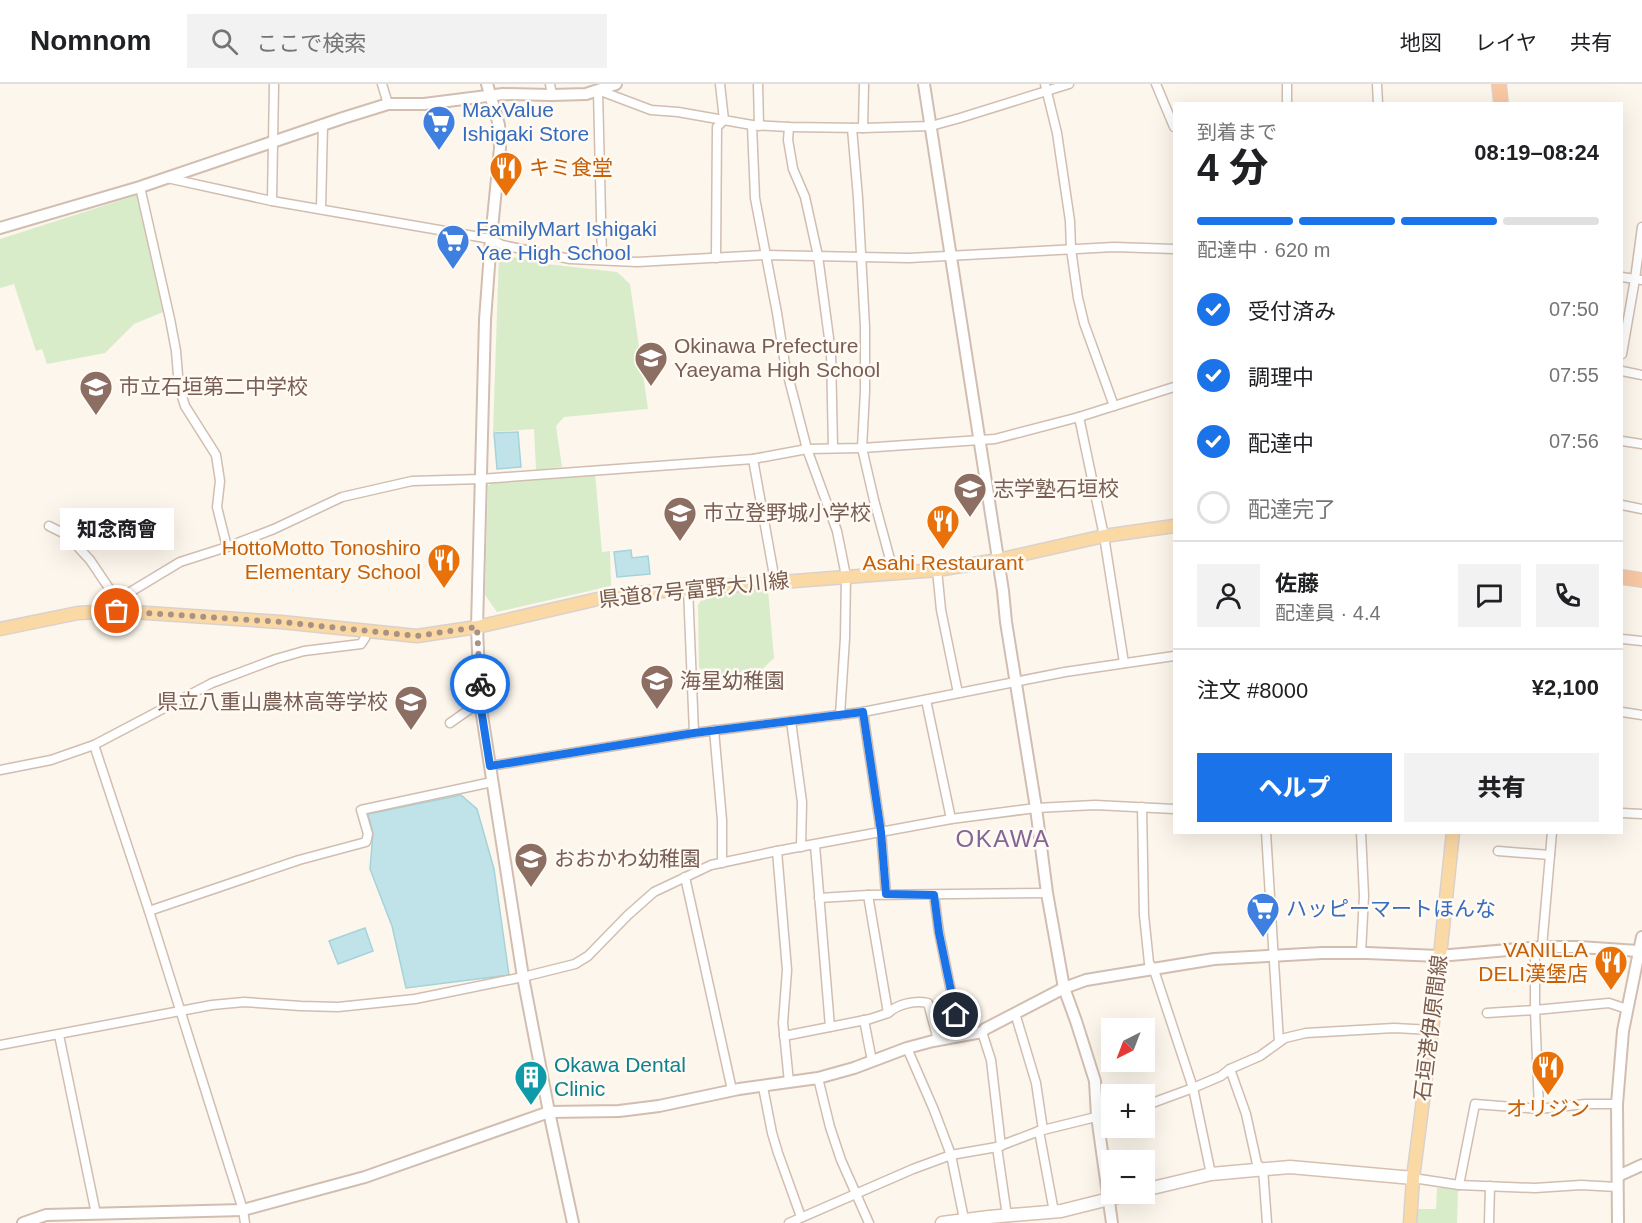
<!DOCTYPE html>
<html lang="ja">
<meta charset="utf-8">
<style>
body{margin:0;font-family:Arial,"Noto Sans JP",sans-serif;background:#f2f2f2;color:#202124;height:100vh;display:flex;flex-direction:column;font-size:22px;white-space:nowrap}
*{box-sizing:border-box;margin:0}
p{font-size:20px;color:#757577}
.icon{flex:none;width:33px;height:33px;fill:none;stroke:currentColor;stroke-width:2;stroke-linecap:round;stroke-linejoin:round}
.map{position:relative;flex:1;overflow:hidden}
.panel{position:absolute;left:1173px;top:18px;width:450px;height:732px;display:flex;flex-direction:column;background:#fff;border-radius:0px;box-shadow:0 6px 24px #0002}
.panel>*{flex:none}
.needle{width:39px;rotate:222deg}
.controls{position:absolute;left:1101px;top:934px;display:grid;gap:12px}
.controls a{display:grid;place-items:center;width:54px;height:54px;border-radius:0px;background:#fff;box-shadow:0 6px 24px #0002;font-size:30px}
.pin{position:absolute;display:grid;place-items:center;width:51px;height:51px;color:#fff;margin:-26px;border:3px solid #fff;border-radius:50%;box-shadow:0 2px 6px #0007}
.courier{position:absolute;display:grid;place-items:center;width:60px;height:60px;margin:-30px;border:4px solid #1a73e8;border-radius:50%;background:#fff;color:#222;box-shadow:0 2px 8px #0007}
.bubble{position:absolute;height:42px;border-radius:0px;background:#fff;box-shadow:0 6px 24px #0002;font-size:20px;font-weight:800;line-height:42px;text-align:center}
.overview em{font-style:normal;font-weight:800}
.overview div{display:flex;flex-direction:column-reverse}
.overview{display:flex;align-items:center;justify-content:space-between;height:102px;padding:0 24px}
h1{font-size:39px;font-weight:800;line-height:45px}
.bar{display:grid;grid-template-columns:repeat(4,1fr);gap:9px 6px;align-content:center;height:72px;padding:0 24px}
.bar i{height:8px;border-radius:4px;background:#e0e0e0}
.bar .current{background:#1a73e8}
.bar p{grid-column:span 4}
.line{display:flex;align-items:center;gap:15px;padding:0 24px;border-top:2px solid #e0e0e0}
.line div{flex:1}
.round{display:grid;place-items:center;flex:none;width:63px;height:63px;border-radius:0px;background:#f2f2f2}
ol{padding:0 24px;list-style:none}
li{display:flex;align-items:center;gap:18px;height:66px}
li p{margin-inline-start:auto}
li .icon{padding:6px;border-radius:50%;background:#1a73e8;color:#fff;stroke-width:4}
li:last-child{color:#757577}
li i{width:33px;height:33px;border:3px solid #e0e0e0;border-radius:50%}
.primary-button{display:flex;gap:12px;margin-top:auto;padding:12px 24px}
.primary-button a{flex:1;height:69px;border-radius:0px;background:#1a73e8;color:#fff;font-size:24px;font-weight:800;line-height:69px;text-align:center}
.primary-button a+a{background:#f2f2f2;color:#202124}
header{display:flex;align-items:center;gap:36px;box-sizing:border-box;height:84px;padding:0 30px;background:#fff;border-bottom:2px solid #e0e0e0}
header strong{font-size:28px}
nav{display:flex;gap:33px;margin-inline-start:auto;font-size:21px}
.search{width:420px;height:54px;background:#f2f2f2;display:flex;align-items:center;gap:15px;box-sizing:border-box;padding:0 21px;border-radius:0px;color:#757577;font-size:22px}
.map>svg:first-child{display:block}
</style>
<header>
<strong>Nomnom</strong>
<div class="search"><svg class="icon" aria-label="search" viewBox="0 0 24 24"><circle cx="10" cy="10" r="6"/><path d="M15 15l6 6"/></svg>ここで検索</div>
<nav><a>地図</a><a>レイヤ</a><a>共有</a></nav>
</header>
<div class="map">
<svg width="1642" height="1139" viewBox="0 0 1642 1139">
<rect width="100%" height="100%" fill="#fdf6ec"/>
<g fill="#d8ecc9">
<polygon points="137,111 163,228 134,240 105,269 47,280 42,265 36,267 14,200 0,204 0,155"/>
<polygon points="499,170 547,180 617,188 630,200 648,325 564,333 556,342 562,383 536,386 534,345 493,348"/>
<polygon points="595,389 602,468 610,467 611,502 497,528 485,511 488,402 491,399"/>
<polygon points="768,506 774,574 756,591 717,594 699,584 698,521 704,512"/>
<polygon points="1437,1104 1458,1104 1457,1139 1417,1139 1417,1125 1436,1125"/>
</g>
<g fill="#bfe3e8" stroke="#a5d3da" stroke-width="1.5">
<polygon points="518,348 521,383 497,385 494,349"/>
<polygon points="631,466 632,474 648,472 650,490 617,493 614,468"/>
<polygon points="461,711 477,725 494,785 509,891 406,904 392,842 370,785 373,749 368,730"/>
<polygon points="365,844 373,867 338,880 329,857"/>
</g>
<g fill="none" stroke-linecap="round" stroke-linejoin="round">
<defs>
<g id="minor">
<polyline points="382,0 388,20"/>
<polyline points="550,0 552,11"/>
<polyline points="758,0 759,42"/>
<polyline points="1045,0 1057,49 1070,137 1071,165 1078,214 1084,239 1114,322"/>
<polyline points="1156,0 1174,43"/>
<polyline points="1287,0 1287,20"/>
<polyline points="1377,0 1378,20"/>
<polyline points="752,41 755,114 777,229 785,280 807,365 837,447 846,492 845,554 840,631"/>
<polyline points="789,43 788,56 793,85 805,113 818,172 831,269 833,364"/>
<polyline points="852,44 858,114 865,243 865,307 862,364 874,416 894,490"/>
<polyline points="863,44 864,0"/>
<polyline points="167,94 272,117 491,155 502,161 570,175 637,178 766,171 909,174 1114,163 1174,165"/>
<polyline points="140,103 170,235 176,267 179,303 185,322 216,371 220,397 217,423 227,463"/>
<polyline points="272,117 274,0"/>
<polyline points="321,125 323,40"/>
<polyline points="716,174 717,43 724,36 720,0"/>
<polyline points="602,175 598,6 651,26 678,28 752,41 789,43 863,44 931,42 960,34 1069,0"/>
<polyline points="1622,193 1642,196"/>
<polyline points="1622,270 1635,195 1642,143"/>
<polyline points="1622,287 1642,291"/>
<polyline points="1079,333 1104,452 1124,579"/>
<polyline points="1622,357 1642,360"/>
<polyline points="753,375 775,497"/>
<polyline points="1622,421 1642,425"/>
<polyline points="49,442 67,451 90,476 117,516 117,521"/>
<polyline points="937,486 941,526 958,609"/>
<polyline points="688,504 694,649"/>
<polyline points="117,516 180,478 227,463 274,445 342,413 412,397 481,395 753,375 807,365 862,364 995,355 1079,333 1174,303"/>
<polyline points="1622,555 1642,557"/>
<polyline points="926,616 951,735"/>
<polyline points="863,628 881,748 886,810"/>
<polyline points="1622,628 1642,631"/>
<polyline points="791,637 802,718 801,763"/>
<polyline points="450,639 480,618"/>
<polyline points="714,646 722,736 722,779"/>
<polyline points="94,661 149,827 243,1126 245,1139"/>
<polyline points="490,682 694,649 863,628 1065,588 1174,572"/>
<polyline points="0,686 51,676 94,661 212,599 276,575 304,567 361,560 365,554 365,547"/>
<polyline points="1142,723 1144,831 1149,879 1154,886 1193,1004 1211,1090"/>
<polyline points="1622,729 1642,730"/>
<polyline points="1266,748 1279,958"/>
<polyline points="815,761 830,943"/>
<polyline points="777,767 787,886 783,939 789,998"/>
<polyline points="1498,767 1550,771"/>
<polyline points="685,793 732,1006"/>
<polyline points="934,811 939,848 960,952"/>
<polyline points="819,814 868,811"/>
<polyline points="149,827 299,776 366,758 368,750 361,726 492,698"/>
<polyline points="1542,863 1552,748"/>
<polyline points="1535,864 1535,926 1539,1025"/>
<polyline points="1361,869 1364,812 1361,748"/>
<path d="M888,929C898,920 915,916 928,919L938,956"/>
<polyline points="1015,929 1036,999 1043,1046"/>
<polyline points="1487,929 1535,926 1609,919 1627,925"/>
<polyline points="864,936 872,977"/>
<polyline points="982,948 991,976 1001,1062"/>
<polyline points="59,951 96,1130"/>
<polyline points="784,952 870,935 888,929 868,811 1047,809"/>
<polyline points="0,961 212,921 244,918 301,922 338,923 415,915 523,893 575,880 588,872 628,831 654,808 711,781 777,767 951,735 1036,724 1095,721 1174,725"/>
<polyline points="907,964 934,1026 951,1071 964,1135"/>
<polyline points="1230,985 1246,1030 1257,1080 1263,1085 1267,1139"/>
<polyline points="818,994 830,1043 841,1076 869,1139"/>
<polyline points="763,1003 772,1049 778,1069 801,1133"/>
<polyline points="1144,1022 1193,1004 1221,992 1230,985 1260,972 1285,954 1306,949 1394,944 1432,946"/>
<polyline points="1039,1047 1054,1128"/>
<polyline points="997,1063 1007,1132"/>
<polyline points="1413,1094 1459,1101 1535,1104 1581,1101 1617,1103"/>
<polyline points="1459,1101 1475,1020 1539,1025 1585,1020 1617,1020"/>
<polyline points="789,1139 913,1085 951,1071 997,1063 1039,1047 1112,1029"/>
<polyline points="1489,1139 1490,1102"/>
</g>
<g id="tertiary">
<polyline points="487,0 499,41 500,64 491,155 485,236 477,543 480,618 523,893 549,1028 573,1139"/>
<polyline points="924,0 1003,507 1006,538 1036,724 1047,809 1064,904 1076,937 1095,997 1097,1032 1112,1139"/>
<polyline points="0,144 140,103 343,34 388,20 424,20 503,10 552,11 586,10 616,0"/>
<polyline points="1618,1092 1642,1081"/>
<polyline points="23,1139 46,1131 243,1126 365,1093 549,1028 619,1027 659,1022 739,1005 818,994 854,984 907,964 933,957 982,948 985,945 1064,904 1086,896 1214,875 1322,869 1367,869 1439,872 1542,863 1579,863 1638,867"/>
<polyline points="1618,1139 1617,1020 1623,947 1642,853"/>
</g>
<g id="secondary">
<polyline points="1144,1106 1211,1090 1290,1083 1413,1094"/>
<polyline points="942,1139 989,1133 1061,1127 1129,1110"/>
</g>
<g id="primary">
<polyline points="0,545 78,529 117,527 281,538 417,552 477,543 602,514 638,509 937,486 998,476 1104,452 1174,442"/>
<polyline points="1410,1139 1413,1094 1433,938 1453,748"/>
</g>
<g id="trunk">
<polyline points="1499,0 1501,20"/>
<polyline points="1622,493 1642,496"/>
</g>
</defs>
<use href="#minor" stroke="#d1beb0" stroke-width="11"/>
<use href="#tertiary" stroke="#d1beb0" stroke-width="14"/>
<use href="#secondary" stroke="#d6c0b0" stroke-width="15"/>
<use href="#primary" stroke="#dad1cd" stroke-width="15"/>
<use href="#trunk" stroke="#dad1cd" stroke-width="16"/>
<use href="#minor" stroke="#fff" stroke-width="8"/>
<use href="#tertiary" stroke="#fff" stroke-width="10"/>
<use href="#secondary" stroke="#fff" stroke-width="12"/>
<use href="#primary" stroke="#fbd9a5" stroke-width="12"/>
<use href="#trunk" stroke="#f9c8a4" stroke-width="14"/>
</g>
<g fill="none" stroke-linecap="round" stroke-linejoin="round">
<polyline stroke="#a89285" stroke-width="6" stroke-dasharray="0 10.8" points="117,527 281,538 417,552 477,543 480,600"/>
<polyline stroke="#1a73e8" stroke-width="8" points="480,600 480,618 490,682 694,649 863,628 881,748 886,810 934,811 939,849 956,931"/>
</g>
<defs>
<symbol id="supermarket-pin" viewBox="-11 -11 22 30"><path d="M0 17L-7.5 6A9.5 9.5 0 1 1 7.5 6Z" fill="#3f7fe0" stroke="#fffaf3"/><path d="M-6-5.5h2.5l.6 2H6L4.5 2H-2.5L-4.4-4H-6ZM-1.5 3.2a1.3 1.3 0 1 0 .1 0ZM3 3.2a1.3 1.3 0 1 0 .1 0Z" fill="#fff"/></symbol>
<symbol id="restaurant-pin" viewBox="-11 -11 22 30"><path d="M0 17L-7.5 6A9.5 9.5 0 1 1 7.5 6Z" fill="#e8710a" stroke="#fffaf3"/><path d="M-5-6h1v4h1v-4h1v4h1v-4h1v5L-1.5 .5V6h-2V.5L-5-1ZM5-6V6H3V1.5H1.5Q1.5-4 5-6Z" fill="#fff"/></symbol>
<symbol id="school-pin" viewBox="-11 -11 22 30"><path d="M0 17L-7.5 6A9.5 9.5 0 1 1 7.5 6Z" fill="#8d6e63" stroke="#fffaf3"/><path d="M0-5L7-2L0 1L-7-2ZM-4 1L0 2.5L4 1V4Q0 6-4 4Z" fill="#fff"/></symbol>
<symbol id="building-pin" viewBox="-11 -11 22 30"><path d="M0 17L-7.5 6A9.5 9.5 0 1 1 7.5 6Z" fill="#0f9aa8" stroke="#fffaf3"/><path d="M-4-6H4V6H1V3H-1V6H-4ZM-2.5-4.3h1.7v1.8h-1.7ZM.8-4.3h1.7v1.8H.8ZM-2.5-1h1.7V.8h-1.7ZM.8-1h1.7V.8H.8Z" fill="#fff"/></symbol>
</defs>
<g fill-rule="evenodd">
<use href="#supermarket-pin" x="420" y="19" width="38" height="52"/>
<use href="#restaurant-pin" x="487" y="65" width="38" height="52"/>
<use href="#supermarket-pin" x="434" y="138" width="38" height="52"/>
<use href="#school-pin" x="632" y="255" width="38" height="52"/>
<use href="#school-pin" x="77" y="284" width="38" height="52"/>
<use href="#school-pin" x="951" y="386" width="38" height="52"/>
<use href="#school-pin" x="661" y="410" width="38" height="52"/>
<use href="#restaurant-pin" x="924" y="418" width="38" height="52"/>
<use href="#restaurant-pin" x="425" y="457" width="38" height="52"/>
<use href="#school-pin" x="638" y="578" width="38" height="52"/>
<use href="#school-pin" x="392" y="599" width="38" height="52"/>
<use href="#school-pin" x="512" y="756" width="38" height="52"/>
<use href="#supermarket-pin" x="1244" y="806" width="38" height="52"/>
<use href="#restaurant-pin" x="1592" y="859" width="38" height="52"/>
<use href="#restaurant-pin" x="1529" y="964" width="38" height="52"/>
<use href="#building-pin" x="512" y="974" width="38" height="52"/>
</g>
<g text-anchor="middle" stroke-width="5" stroke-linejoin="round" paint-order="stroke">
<g font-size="21" fill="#366cbe" stroke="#fffaf3" text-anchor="start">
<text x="462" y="33">MaxValue<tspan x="462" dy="24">Ishigaki Store</tspan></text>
<text x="476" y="152">FamilyMart Ishigaki<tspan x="476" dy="24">Yae High School</tspan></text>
<text x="1286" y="832">ハッピーマートほんな</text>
</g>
<g font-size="21" fill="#c56008" stroke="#fffaf3" text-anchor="end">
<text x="529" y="91" text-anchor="start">キミ食堂</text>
<text x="421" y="471">HottoMotto Tonoshiro<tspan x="421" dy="24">Elementary School</tspan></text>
<text x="943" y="486" text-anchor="middle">Asahi Restaurant</text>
<text x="1588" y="873">VANILLA<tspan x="1588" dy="24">DELI漢堡店</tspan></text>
<text x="1548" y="1032" text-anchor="middle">オリジン</text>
</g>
<g font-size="21" fill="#785e54" stroke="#fffaf3" text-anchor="start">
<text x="674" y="269">Okinawa Prefecture<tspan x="674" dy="24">Yaeyama High School</tspan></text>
<text x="119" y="310">市立石垣第二中学校</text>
<text x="993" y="412">志学塾石垣校</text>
<text x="703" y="436">市立登野城小学校</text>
<text x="680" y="604">海星幼稚園</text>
<text x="388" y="625" text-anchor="end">県立八重山農林高等学校</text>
<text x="554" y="782">おおかわ幼稚園</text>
</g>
<g font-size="21" fill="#7a5c4d" stroke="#fffaf3">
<text transform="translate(694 506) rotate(-6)" y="7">県道87号富野大川線</text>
<text transform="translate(1431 944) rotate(-83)" y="7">石垣港伊原間線</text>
</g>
<g font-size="21" fill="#0d838f" stroke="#fffaf3" text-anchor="start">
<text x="554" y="988">Okawa Dental<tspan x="554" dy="24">Clinic</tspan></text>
</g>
<g font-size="24" letter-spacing="1.5" fill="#846695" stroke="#fffaf3">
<text x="1003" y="763">OKAWA</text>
</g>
</g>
</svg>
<div class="controls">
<a><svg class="needle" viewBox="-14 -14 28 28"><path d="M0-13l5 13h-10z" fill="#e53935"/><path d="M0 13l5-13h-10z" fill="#757577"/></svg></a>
<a>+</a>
<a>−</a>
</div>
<div class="pin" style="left:117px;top:527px;background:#ea580c"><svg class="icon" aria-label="bag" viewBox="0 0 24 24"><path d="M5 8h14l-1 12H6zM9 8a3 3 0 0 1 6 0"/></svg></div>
<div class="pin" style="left:956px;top:931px;background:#1f2937"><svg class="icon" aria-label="home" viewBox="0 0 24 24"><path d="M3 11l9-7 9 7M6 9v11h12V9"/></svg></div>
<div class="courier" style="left:480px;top:600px"><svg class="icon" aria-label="bike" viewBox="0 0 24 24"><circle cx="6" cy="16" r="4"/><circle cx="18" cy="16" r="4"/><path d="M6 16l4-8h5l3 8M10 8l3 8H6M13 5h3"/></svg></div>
<div class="bubble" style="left:60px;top:424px;width:114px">知念商會</div>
<section class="panel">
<div class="overview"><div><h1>4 分</h1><p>到着まで</p></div><em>08:19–08:24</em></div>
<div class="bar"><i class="current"></i><i class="current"></i><i class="current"></i><i></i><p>配達中 · 620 m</p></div>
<ol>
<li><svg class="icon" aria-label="check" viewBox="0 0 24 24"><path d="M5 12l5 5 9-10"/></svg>受付済み<p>07:50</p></li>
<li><svg class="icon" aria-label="check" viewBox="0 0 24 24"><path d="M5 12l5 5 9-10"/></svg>調理中<p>07:55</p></li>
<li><svg class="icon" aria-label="check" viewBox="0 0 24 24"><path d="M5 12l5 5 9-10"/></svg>配達中<p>07:56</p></li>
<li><i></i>配達完了</li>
</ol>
<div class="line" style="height:108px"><a class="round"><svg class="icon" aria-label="person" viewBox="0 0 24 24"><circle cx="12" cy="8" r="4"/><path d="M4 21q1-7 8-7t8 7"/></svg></a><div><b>佐藤</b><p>配達員 · 4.4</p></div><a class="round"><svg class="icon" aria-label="chat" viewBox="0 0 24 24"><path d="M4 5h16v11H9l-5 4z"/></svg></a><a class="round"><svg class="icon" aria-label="phone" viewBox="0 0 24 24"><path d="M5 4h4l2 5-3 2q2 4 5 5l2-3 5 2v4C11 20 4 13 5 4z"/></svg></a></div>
<div class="line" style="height:78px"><div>注文 #8000</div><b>¥2,100</b></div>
<div class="primary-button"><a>ヘルプ</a><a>共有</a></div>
</section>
</div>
